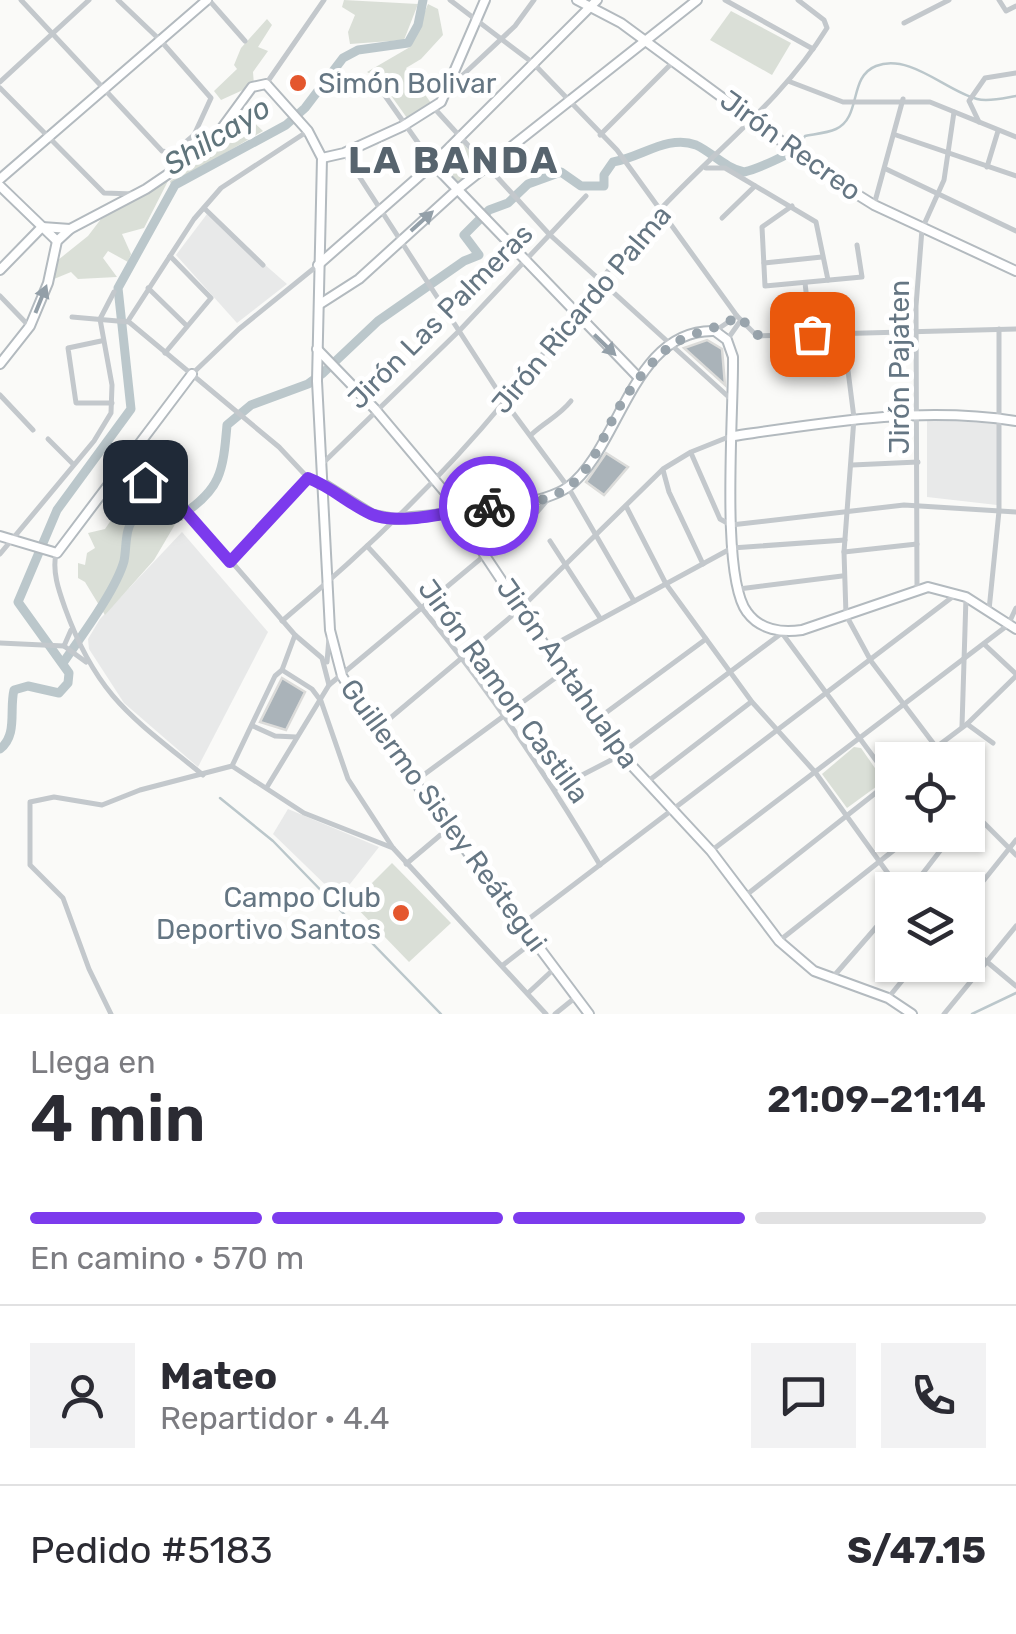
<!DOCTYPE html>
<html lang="es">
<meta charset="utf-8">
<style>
body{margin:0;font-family:Rubik,sans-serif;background:#f2f2f3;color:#2b2b33;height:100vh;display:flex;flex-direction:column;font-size:38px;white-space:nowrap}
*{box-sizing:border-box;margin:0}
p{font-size:32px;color:#7c7c81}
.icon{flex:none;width:55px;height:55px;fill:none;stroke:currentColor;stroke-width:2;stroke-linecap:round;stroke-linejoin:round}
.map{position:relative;height:1014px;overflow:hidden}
.details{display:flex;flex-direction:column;background:#fff;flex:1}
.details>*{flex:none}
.fabs{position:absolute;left:875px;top:742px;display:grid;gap:20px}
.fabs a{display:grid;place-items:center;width:110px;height:110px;border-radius:0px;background:#fff;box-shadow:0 2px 8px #0004;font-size:50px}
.pin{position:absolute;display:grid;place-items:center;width:85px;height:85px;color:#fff;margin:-42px;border-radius:20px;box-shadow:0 5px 15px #0006}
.courier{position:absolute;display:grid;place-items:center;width:100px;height:100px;margin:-50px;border:8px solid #7c3aed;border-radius:50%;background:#fff;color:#222;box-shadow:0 2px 12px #0007}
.head em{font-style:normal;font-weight:600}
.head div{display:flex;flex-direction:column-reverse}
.head{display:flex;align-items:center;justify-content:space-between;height:170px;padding:0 30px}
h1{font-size:65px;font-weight:600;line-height:75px}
.bar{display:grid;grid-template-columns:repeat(4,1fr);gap:15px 10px;align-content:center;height:120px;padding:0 30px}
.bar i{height:12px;border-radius:8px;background:#e1e1e2}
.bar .on{background:#7c3aed}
.bar p{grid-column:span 4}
.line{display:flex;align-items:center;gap:25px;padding:0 30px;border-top:2px solid #e1e1e2}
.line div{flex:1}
.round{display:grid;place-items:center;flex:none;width:105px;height:105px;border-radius:0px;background:#f2f2f3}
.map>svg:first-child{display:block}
</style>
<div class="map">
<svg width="1016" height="1014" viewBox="0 0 1016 1014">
<rect width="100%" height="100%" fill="#fafaf8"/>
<g fill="#e8e9e9">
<polygon points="207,214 287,284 237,323 176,255"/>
<polygon points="927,419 997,424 997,505 927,497"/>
<polygon points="182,532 268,632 198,767 124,703 89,649 88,639 100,619"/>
<polygon points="288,809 379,847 339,898 273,834"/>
</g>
<g fill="#dadfd7">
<polygon points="344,0 418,4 404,40 350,44 348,32 355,15 342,7"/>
<polygon points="428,4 438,9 443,35 421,59 406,68 431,103 407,118 380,80 367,72 410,47"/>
<polygon points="731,11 791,43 772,75 710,40"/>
<polygon points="267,19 272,25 258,47 268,51 253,72 254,85 221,100 214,91 237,69 234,65 241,48"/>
<polygon points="244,113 263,131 171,185 170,181 215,153"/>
<polygon points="460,140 483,166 456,187 435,164"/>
<polygon points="168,181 144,228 122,234 131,254 128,262 108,251 103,258 117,277 78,279 71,272 54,279 58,260 88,236 101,219"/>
<path d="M120,494L124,503C150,505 166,496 183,521H177L154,560L105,615L85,582L78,578V563L85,565L87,553L95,548L88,533L105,529L118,510L112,501Z"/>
<polygon points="854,747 861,748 884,781 847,808 822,774"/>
<polygon points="392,863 451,923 409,962 352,903"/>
</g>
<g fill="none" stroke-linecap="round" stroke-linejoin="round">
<g stroke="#bbc7cb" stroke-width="2.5">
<path d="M800,145L805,136C815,134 827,133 836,129C862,117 848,77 876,66C910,53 946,91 977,99C989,102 1004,98 1016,96"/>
<polyline points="220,798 273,841 441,1014"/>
<polyline points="972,1014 1016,993"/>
</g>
<g stroke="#bbc7cb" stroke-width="9">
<path d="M63,663C80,638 116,590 124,561C127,547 124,527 136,516C150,502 164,509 180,516C221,490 223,472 227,425L251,405L308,384L323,373L378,321L464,261L479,255L464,235L489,210L508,203L528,184L561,172L581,186H604V175L613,162C640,158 668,134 696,145C713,153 725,168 744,172C757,169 792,154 800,145"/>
<path d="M0,749C18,735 9,710 14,690L28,686L59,693L68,683L69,673L18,602L57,510L131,409L118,288L175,185L286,125L305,108L343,58L358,50L408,43L418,25L423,0"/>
</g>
</g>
<g fill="#aab3b9" stroke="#dcdcda" stroke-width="2.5">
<polygon points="707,340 722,349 725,385 684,348"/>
<polygon points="606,453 628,467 604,495 586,482"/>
<polygon points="282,678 305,692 286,730 260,722"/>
</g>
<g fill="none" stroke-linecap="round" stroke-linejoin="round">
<defs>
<g id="secondary">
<polyline points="577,0 621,23 834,180 874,205 1016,271"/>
<polyline points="322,158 344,153 403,126 441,102 485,0"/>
<polyline points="433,164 639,378"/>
<polyline points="0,179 207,0"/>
<polyline points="0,186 57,241"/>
<polyline points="42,227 70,229"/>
<polyline points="318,265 433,164 597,0"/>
<polyline points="0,270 42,227"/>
<polyline points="320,304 359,279 458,189 697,0"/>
<polyline points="317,349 375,409 460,510 484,554 594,719 620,753 711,851 779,941 814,971 888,998 912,1014"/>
<polyline points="0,364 30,326 48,283 57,241 70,229 146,189 208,147 252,87 266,84 308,131 322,158 317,381 330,630 342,676 376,730 589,1014"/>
<path d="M734,436C828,422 921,406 1016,421"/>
<path d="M322,483L373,515L395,519C438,513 536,510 568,487C620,449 632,328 715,331L727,340L733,357C734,409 720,577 747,612C760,630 782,633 802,630L928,587L966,597L1016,629"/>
<polyline points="0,536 57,553 192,374"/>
</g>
</defs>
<use href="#secondary" stroke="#b3babf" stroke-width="12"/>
<g stroke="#c3c8cc" stroke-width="5">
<polyline points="21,0 162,151 173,153 194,135 211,98 161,41 118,0"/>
<polyline points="209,0 245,41"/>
<polyline points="450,0 533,63 617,150 737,316 757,336 1016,329"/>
<polyline points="725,0 813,49"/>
<polyline points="999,0 1006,11 1016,6"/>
<polyline points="904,23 949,0"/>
<polyline points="788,81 843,102 930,102 1016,137"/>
<polyline points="0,82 89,0"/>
<polyline points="376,83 433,164"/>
<polyline points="266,84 324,0"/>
<polyline points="0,88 104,193 134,194"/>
<polyline points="449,88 515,26 534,0"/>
<polyline points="434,108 549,234 732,400"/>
<polyline points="979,122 969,101 985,78 1016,73"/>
<polyline points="600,135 672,63"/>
<polyline points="896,135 1016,176"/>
<polyline points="344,153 505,402 568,487 634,601"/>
<polyline points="987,167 998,131"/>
<polyline points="706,168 725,168 816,222 828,280"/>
<polyline points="886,169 1016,231"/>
<polyline points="874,205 903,99"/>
<polyline points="792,206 762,227 765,286 862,277 857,245"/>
<polyline points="204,208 263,265"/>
<polyline points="722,218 755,186"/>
<polyline points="764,263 822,257"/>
<polyline points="805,283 811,334"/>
<polyline points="148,288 187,326"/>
<polyline points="0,296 29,326"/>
<polyline points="72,317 129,322 279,447 309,479"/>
<polyline points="128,321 194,219 221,188 308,131"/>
<polyline points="715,331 737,316"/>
<polyline points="843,331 854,418 844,552 846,615 871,661 946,760"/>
<polyline points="727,340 741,320"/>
<polyline points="101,341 68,348 76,403 112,403"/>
<polyline points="165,353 211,298 170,256"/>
<polyline points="192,374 239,329 318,265"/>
<polyline points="0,395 33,430"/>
<path d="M532,434C546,421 559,416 571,401"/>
<polyline points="48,439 72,463"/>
<polyline points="691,453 720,519 731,525 904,505 1016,512"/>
<polyline points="322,464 460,330 586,196"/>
<polyline points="852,465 918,462"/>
<polyline points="124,467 192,516 295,635 322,658 329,685"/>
<polyline points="663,470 669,492 703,564"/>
<polyline points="627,508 666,584 752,702 815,772 900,890"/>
<polyline points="550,541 600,618"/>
<path d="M367,546C458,643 533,752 600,865"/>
<polyline points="844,552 917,544"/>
<polyline points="0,554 94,441 111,413 112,385 100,319 114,292"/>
<path d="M56,554C52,572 59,591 65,608C97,697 133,718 203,775"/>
<polyline points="231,561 309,479 322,483"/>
<polyline points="739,589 842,576"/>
<polyline points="917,589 916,306 922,229 944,180 954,112"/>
<polyline points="989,610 999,511 999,329"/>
<path d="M282,621C362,554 438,482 504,402C556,340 603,272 657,213C714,151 782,101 827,28L824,20L798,0"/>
<polyline points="0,643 64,646 71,630"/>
<polyline points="984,644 1016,674"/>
<polyline points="64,646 86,662"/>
<polyline points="548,648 732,548 845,540"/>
<polyline points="327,662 329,638"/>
<polyline points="282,670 312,689 321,701 348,779 393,848 546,1014"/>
<polyline points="596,720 706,639"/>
<polyline points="967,724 993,743"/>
<polyline points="253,726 275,736 296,737"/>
<polyline points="962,726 966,597"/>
<polyline points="376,730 520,609 663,469 691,452 731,436"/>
<polyline points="919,760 967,724 1016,676"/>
<polyline points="232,766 304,813 393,848"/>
<polyline points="414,782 562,673"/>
<polyline points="647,782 751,702"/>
<polyline points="267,787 329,685 538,511 549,498"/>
<polyline points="555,789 615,758 782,633 892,782"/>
<polyline points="968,807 1016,855"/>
<polyline points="711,851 1008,625 1016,608"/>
<polyline points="406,864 450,827"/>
<polyline points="910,890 943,847 935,835"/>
<polyline points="745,896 892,780"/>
<polyline points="968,900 1016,840"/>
<polyline points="522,924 955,595"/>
<polyline points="779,941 913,835"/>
<polyline points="968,946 1016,986"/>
<polyline points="503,965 534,941"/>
<polyline points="833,977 892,909"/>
<polyline points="528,993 555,968"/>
<polyline points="888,998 915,965"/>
<polyline points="111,1014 89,969 63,898 30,865 30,802 54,797 102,805 140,790 232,766 275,676 282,670 295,635"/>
<polyline points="555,1014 576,997"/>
<polyline points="944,1014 1016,926"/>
</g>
<use href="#secondary" stroke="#fff" stroke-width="8"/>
</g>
<defs><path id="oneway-solid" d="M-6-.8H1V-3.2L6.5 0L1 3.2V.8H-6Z" transform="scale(2.5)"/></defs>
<g fill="#939fa8">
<use href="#oneway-solid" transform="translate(422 221) rotate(-42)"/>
<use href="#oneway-solid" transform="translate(41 299) rotate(-68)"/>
<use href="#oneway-solid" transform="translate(605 345) rotate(44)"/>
</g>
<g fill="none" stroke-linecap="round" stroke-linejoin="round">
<path stroke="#99a4ac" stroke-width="10" stroke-dasharray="0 18" d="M489,506C508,504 532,504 550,497C593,481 601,435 623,401C635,382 651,362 668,348C689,331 716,331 738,316L760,337L812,334"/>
<path stroke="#7c3aed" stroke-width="12" d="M145,482L180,505L230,562L308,478C332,487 349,504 371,514C399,527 457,510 489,506"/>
</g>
<g fill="#e4572e" stroke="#fff" stroke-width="4">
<circle cx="298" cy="83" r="10"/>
<circle cx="401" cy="913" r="10"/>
</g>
<g text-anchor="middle" stroke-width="10" stroke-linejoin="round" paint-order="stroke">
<g font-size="28" fill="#657683" stroke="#fff" text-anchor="start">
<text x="318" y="93">Simón Bolivar</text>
<text x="381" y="907" text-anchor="end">Campo Club<tspan x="381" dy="32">Deportivo Santos</tspan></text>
</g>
<g font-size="28" fill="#657683" stroke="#fff">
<text transform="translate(791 145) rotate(36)" y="10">Jirón Recreo</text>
<text transform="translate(581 309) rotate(-50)" y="10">Jirón Ricardo Palma</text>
<text transform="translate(440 316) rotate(-45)" y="10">Jirón Las Palmeras</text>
<text transform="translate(899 367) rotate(-90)" y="10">Jirón Pajaten</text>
<text transform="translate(568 673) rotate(55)" y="10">Jirón Antahualpa</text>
<text transform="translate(504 691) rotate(54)" y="10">Jirón Ramon Castilla</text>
<text transform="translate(444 815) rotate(54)" y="10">Guillermo Sisley Reátegui</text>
</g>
<g font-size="30" font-style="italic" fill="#60757c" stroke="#fff">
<text transform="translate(217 136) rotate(-32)" y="10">Shilcayo</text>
</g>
<g font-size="38" font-weight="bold" letter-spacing="2.5" fill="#57646e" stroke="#fff">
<text x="454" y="173">LA BANDA</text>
</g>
</g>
</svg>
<div class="fabs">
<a><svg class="icon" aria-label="locate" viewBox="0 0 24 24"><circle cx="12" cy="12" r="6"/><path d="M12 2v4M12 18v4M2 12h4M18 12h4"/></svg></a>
<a><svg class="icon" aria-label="layers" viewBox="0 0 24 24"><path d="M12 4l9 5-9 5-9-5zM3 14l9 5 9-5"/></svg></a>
</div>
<div class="pin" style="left:812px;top:334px;background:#ea580c"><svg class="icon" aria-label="bag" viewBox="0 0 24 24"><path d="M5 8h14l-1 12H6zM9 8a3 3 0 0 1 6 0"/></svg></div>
<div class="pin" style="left:145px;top:482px;background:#1f2937"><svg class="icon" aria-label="home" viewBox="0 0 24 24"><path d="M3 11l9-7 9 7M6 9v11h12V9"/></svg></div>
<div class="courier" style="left:489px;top:506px"><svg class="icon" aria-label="bike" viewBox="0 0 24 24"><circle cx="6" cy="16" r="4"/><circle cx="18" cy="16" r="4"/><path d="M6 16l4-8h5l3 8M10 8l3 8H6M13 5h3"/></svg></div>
</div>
<section class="details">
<div class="head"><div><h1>4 min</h1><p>Llega en</p></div><em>21:09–21:14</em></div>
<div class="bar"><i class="on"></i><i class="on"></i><i class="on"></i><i></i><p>En camino · 570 m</p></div>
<div class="line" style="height:180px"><a class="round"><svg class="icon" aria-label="person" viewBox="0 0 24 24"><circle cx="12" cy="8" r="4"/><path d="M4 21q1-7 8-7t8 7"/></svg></a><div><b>Mateo</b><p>Repartidor · 4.4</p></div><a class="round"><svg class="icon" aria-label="chat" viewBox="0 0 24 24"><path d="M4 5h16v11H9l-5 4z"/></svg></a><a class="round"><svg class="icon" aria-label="phone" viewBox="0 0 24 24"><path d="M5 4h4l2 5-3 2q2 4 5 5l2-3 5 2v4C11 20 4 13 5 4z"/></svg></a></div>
<div class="line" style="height:130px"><div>Pedido #5183</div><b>S/47.15</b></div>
</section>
